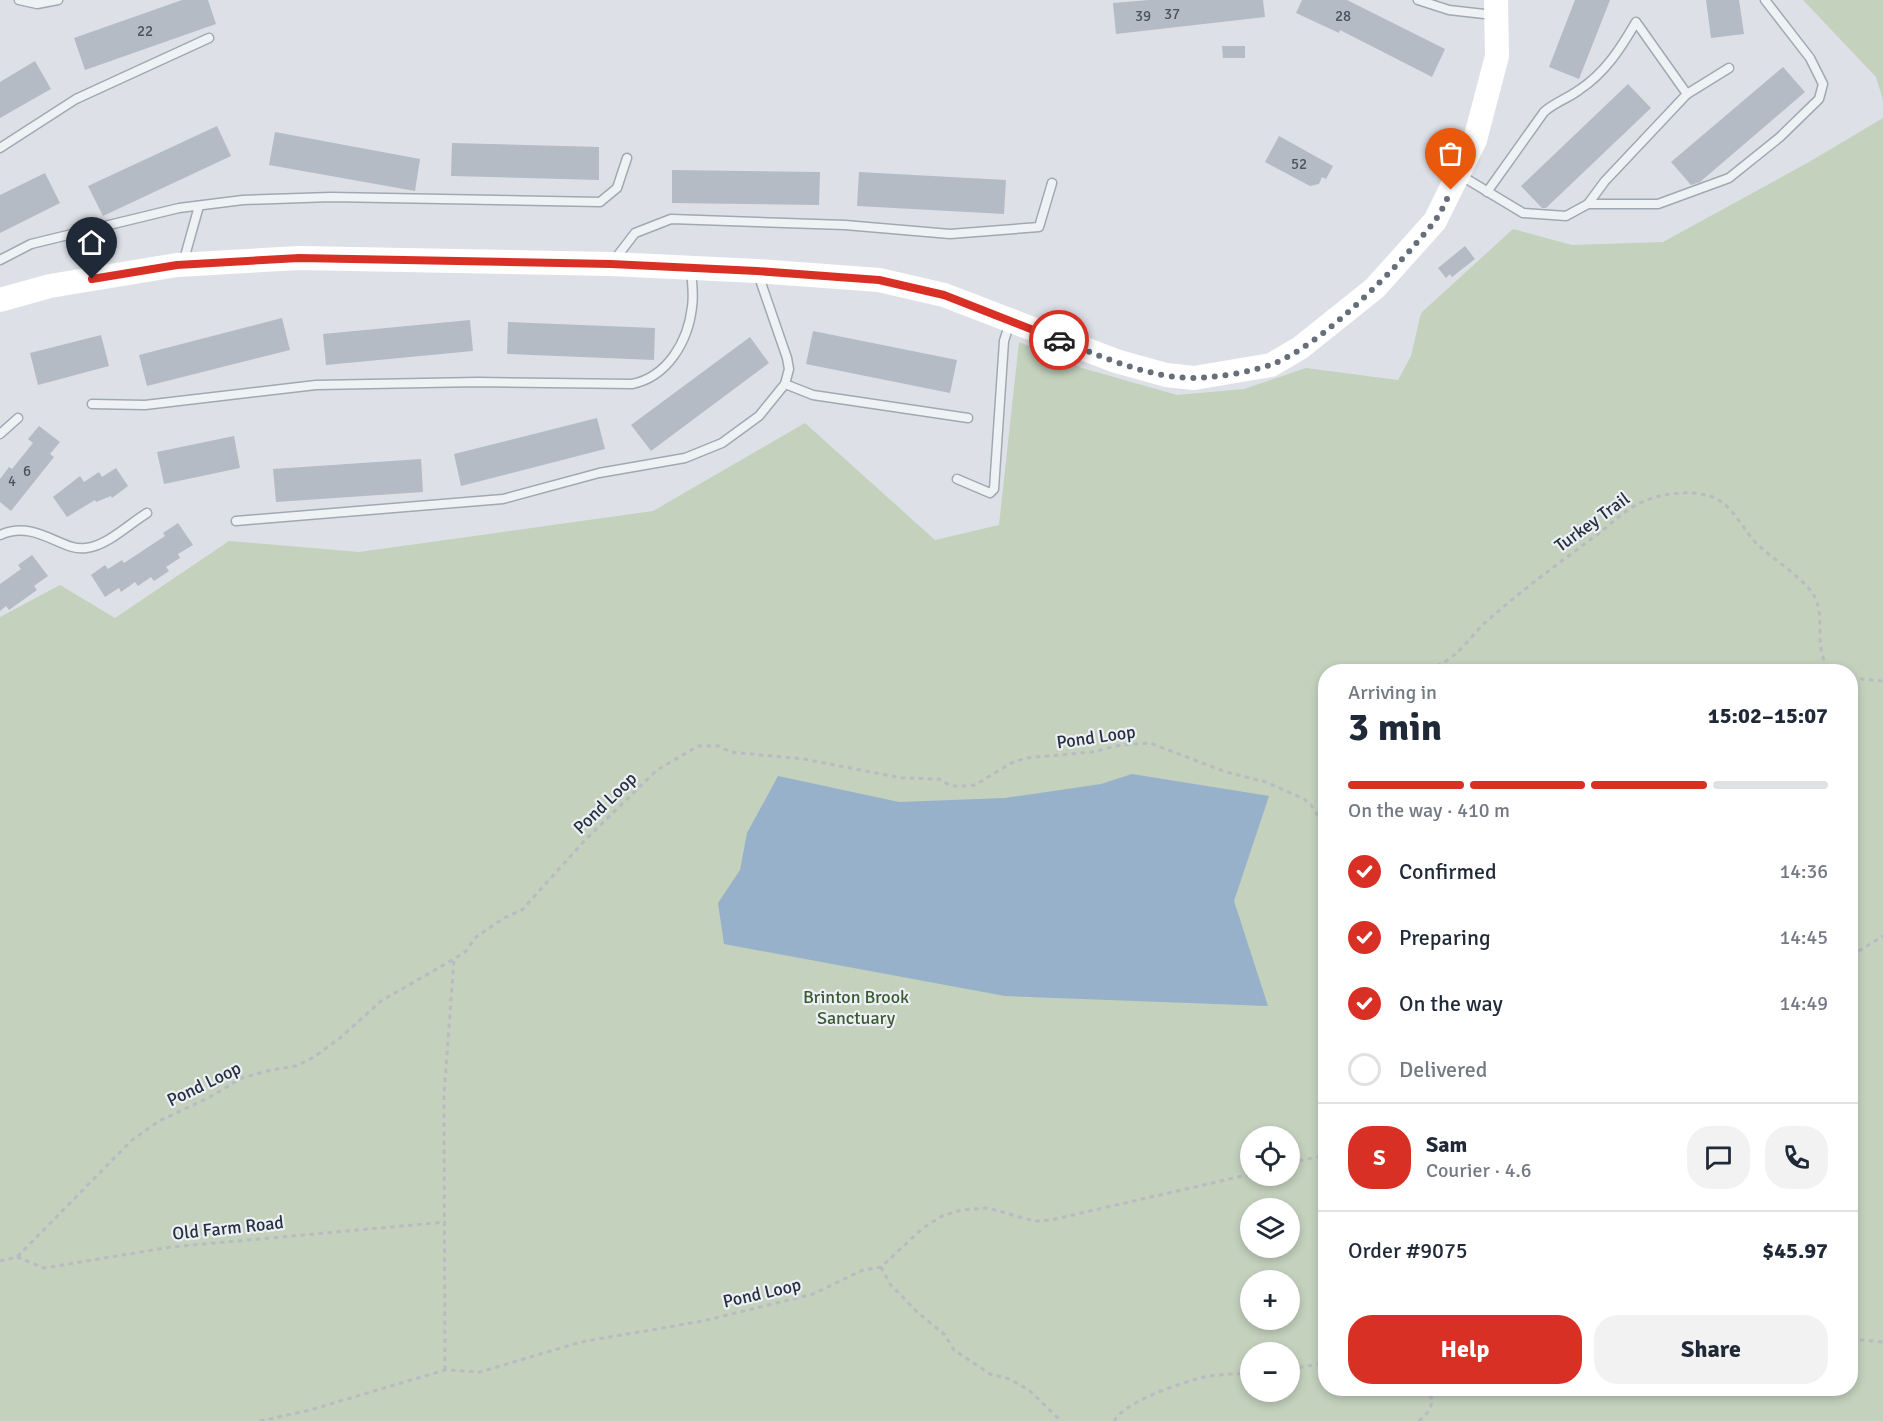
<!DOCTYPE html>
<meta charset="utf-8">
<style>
body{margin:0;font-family:Signika,sans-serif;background:#f2f2f3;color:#1f2937;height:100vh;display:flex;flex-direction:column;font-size:22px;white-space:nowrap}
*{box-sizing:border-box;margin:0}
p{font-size:20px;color:#747a83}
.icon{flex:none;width:33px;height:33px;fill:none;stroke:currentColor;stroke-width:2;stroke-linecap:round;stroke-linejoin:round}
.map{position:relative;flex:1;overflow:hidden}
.sheet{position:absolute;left:1318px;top:664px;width:540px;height:732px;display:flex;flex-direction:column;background:#fff;border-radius:24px;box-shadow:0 3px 9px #0003}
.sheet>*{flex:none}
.buttons{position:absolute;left:1240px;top:1126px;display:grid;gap:12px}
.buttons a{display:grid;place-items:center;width:60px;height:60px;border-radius:50%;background:#fff;box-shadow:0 3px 9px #0003;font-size:30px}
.pin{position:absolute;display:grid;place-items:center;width:51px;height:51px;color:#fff;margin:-62px -26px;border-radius:50% 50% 50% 0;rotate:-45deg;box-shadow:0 0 6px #0007}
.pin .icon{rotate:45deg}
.courier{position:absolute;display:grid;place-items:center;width:60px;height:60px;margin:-30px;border:4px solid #d93025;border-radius:50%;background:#fff;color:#222;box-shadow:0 2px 8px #0007}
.overview em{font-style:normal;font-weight:700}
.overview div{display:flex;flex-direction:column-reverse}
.overview{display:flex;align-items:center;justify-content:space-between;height:102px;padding:0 30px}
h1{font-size:39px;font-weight:700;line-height:45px}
.bar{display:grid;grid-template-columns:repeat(4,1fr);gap:9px 6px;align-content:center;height:72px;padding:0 30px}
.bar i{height:8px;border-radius:4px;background:#e0e1e3}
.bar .on{background:#d93025}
.bar p{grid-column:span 4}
.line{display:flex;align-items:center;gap:15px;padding:0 30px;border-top:2px solid #e0e1e3}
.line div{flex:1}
.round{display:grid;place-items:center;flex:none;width:63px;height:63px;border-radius:24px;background:#f2f2f3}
ol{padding:0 30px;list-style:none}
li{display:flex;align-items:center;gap:18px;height:66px}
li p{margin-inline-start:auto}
li .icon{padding:6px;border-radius:50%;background:#d93025;color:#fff;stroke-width:4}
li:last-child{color:#747a83}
li i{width:33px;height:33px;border:3px solid #e0e1e3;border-radius:50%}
.primary-button{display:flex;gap:12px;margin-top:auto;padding:12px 30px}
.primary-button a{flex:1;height:69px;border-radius:24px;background:#d93025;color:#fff;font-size:24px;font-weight:700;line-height:69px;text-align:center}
.primary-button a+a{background:#f2f2f3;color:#1f2937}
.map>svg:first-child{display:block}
</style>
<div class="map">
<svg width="1883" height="1421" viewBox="0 0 1883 1421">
<rect width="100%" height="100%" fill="#dde1e7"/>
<g fill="#c3d1bd" fill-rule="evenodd">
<polygon points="1803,0 1883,0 1883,100 1876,77"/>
<path d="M1883,118V1421H0V617L60,585L115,618L229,541L359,552L653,511L805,423L935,540L999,525L1019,342L1082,368L1177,395L1244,389L1306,368L1398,380L1411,356L1421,313L1513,229L1572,245L1663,242L1809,162ZM1326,672H1851V1389H1326ZM1251,1137H1290V1176H1251ZM1251,1209H1290V1248H1251ZM1251,1281H1290V1320H1251ZM1251,1353H1290V1392H1251Z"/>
</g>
<polygon fill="#96b1c9" points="1132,774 1269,796 1234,901 1268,1006 1005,996 724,944 718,903 740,870 747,833 778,776 899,802 1005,798 1101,784"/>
<g fill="#b4bbc4">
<polygon points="182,0 208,0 216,24 85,70 74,38"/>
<polygon points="1149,0 1263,0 1265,17 1116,34 1113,3"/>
<polygon points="1302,0 1347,0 1445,49 1432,77 1340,30 1339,33 1296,13"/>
<polygon points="1575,0 1610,0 1579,79 1549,67"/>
<polygon points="1706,0 1739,0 1744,34 1711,38"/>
<polygon points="1222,46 1245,46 1245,58 1223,58"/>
<polygon points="35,61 51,89 0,118 0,82"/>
<polygon points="1783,67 1805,92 1700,182 1691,185 1671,162"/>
<polygon points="1628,84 1651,108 1546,208 1542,208 1521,186"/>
<polygon points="217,126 231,156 103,216 88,186"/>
<polygon points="275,132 420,159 415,191 269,165"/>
<polygon points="1279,136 1333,166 1326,179 1322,177 1319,184 1310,186 1265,162"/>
<polygon points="452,143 599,147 599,180 451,176"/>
<polygon points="672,170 820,172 819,205 672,203"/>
<polygon points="859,172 1006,180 1004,214 857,206"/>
<polygon points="45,173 60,203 0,233 0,195"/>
<polygon points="1465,246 1475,259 1452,277 1450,274 1446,278 1438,268"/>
<polygon points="282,318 290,350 147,386 139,355"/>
<polygon points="470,320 473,351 326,365 323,334"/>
<polygon points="508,322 655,328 654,360 507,354"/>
<polygon points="813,331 957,360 950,393 806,364"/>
<polygon points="101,335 109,366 38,385 30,353"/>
<polygon points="750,337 769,363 651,451 631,425"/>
<polygon points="597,418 605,449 461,486 454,454"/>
<polygon points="39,426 60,442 50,454 54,457 11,511 0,502 0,479 9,467 12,469 33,443 28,439"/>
<polygon points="234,436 240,468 164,484 157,452"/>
<polygon points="421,459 423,492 276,502 273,469"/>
<polygon points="116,468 128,486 112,498 111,496 96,502 95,500 67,517 53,497 80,476 84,482 99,472 102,477"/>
<polygon points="178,523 193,545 178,554 180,558 166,567 169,571 154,581 151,577 138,586 135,582 121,592 119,588 105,597 91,575 105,565 108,569 122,560 124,563 165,536 163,533"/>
<polygon points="32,555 48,576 34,586 37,590 9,610 6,606 0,611 0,584 21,569 18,565"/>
</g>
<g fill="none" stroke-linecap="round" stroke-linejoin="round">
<defs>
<g id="lane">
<polyline points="19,0 37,4 58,0"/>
<polyline points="1418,0 1449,10 1493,15"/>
<polyline points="0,148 76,99 209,38"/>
<polyline points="1460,175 1523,213 1566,216 1588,204 1658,204 1729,178 1780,137 1819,99 1823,84 1810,58 1765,0"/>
<path d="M1487,192L1544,112C1555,102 1567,99 1579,90C1605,73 1621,48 1636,22L1687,94"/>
<polyline points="1588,204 1605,181 1687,94 1729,68"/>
<polyline points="615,259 635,233 671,219 845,225 950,234 1039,227 1052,183"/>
<polyline points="0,260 31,244 179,208 243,200 331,197 600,202 617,188 627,158"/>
<polyline points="183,263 199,206"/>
<polyline points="785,384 813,395 968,418"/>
<path d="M92,404L145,405L316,385L478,382L632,384C667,377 688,342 692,307C694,295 692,282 691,270"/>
<polyline points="0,434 18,418"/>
<polyline points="957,479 990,493 994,489 1004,341 1010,322"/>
<polyline points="236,521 503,499 599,473 685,458 722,443 759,416 785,384 789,369 787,358 758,274"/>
<path d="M0,535C37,519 61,552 86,548C107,546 129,524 147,513"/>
</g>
</defs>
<use href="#lane" stroke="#a2a8b1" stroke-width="11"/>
<g stroke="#b7bcc2" stroke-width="3" stroke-dasharray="4.5 4.5" stroke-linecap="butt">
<path d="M1411,672L1414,669C1421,667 1430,668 1436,666C1457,659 1471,635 1487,621C1522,590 1560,562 1598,534C1611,524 1623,512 1638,504C1658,493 1696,488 1717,499C1736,510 1744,532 1759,546C1775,560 1798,575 1811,591C1829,614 1810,646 1831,672"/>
<polyline points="1851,678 1883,681"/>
<polyline points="1851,956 1883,936"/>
<polyline points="1290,1163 1326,1155"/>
<polyline points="17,1257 44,1268 171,1247 446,1222"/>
<polyline points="0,1261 17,1257 132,1140 159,1121 208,1098 242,1078 271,1070 296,1066 314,1057 340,1038 381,1001 454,959 466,951 476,937 504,918 522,910 586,839 657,770 698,746 719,746 730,752 804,759 902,778 939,779 951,786 962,786 975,785 1011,763 1026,758 1092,752 1121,745 1150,743 1226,772 1266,782 1304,799 1311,805 1326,828"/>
<polyline points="881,1267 890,1284 917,1312 945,1335 954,1350 990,1374 1010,1379 1030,1391 1061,1421"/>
<polyline points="1851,1339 1883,1342"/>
<polyline points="1290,1369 1326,1363"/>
<polyline points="445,1370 444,1095 454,959"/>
<polyline points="260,1421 310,1410 445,1370 480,1372 581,1342 703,1321 813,1294 863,1270 881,1267 923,1228 942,1216 961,1210 988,1208 1034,1221 1051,1220 1251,1174"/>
<path d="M1114,1421C1126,1401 1178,1384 1200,1378C1216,1374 1234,1374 1251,1373"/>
<polyline points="1419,1421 1429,1411 1433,1400 1425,1389"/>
</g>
<use href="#lane" stroke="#eff2f5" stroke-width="8"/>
<polyline stroke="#fff" stroke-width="24" points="0,300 50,286 177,265 299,258 611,264 757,271 879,280 944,295 1116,361 1166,375 1194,378 1271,365 1300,348 1375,288 1435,221 1475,140 1497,56 1496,0"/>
</g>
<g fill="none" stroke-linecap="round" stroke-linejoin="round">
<path stroke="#666e79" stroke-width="6" stroke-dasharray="0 10.8" d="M1059,340C1101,356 1148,378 1194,378C1214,378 1251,372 1270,365C1321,347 1400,265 1434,222C1441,213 1446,201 1451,190"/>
<polyline stroke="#d93025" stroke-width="8" points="92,279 177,265 299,258 611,264 757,271 879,280 944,295 1059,340"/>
</g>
<g text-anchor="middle" stroke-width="4.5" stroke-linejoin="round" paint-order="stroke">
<g font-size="15" fill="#4a5360">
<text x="1172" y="19">37</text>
<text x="1143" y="21">39</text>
<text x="1343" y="21">28</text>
<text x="145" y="36">22</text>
<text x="1299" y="169">52</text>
<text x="27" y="476">6</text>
<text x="12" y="486">4</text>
</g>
<g font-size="18" fill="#26303e" stroke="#ecf0f5">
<text transform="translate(1592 522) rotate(-36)" y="6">Turkey Trail</text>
<text transform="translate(1096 737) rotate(-8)" y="6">Pond Loop</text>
<text transform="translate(605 803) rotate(-44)" y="6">Pond Loop</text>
<text transform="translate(204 1084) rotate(-26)" y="6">Pond Loop</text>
<text transform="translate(228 1228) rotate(-6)" y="6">Old Farm Road</text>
<text transform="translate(762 1293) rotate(-13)" y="6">Pond Loop</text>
</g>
<g font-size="18" fill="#3c5a32" stroke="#ecf0f5">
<text x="856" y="1003">Brinton Brook<tspan x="856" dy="21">Sanctuary</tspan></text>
</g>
</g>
</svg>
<div class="buttons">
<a><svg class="icon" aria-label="locate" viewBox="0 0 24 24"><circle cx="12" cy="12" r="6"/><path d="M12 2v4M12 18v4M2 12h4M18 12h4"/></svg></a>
<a><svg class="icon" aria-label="layers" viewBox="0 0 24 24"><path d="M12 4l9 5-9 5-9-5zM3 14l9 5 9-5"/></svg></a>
<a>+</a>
<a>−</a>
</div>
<div class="pin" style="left:1451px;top:190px;background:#ea580c"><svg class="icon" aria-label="bag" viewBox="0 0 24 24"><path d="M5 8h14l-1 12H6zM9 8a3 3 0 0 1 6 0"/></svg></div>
<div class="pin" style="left:92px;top:279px;background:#1f2937"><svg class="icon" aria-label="home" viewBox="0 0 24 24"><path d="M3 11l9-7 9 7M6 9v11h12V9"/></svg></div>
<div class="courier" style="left:1059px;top:340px"><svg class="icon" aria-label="car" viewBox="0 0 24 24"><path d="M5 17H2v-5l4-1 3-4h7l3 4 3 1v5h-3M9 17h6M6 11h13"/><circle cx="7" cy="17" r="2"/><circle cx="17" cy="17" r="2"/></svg></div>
<section class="sheet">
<div class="overview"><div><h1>3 min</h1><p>Arriving in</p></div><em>15:02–15:07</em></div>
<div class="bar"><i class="on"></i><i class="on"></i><i class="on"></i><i></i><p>On the way · 410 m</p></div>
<ol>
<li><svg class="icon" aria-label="check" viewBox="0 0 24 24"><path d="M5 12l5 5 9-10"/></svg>Confirmed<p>14:36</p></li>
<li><svg class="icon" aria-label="check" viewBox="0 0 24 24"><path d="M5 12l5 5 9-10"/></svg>Preparing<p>14:45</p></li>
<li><svg class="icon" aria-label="check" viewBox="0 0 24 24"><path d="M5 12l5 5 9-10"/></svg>On the way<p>14:49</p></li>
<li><i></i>Delivered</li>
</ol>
<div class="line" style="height:108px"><b class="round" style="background:#d93025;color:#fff">S</b><div><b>Sam</b><p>Courier · 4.6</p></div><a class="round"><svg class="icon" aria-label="chat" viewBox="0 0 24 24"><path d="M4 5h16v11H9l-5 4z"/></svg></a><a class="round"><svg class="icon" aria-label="phone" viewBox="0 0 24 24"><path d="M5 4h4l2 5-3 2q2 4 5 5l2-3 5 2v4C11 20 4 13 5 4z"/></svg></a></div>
<div class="line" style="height:78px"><div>Order #9075</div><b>$45.97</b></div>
<div class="primary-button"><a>Help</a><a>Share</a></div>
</section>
</div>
